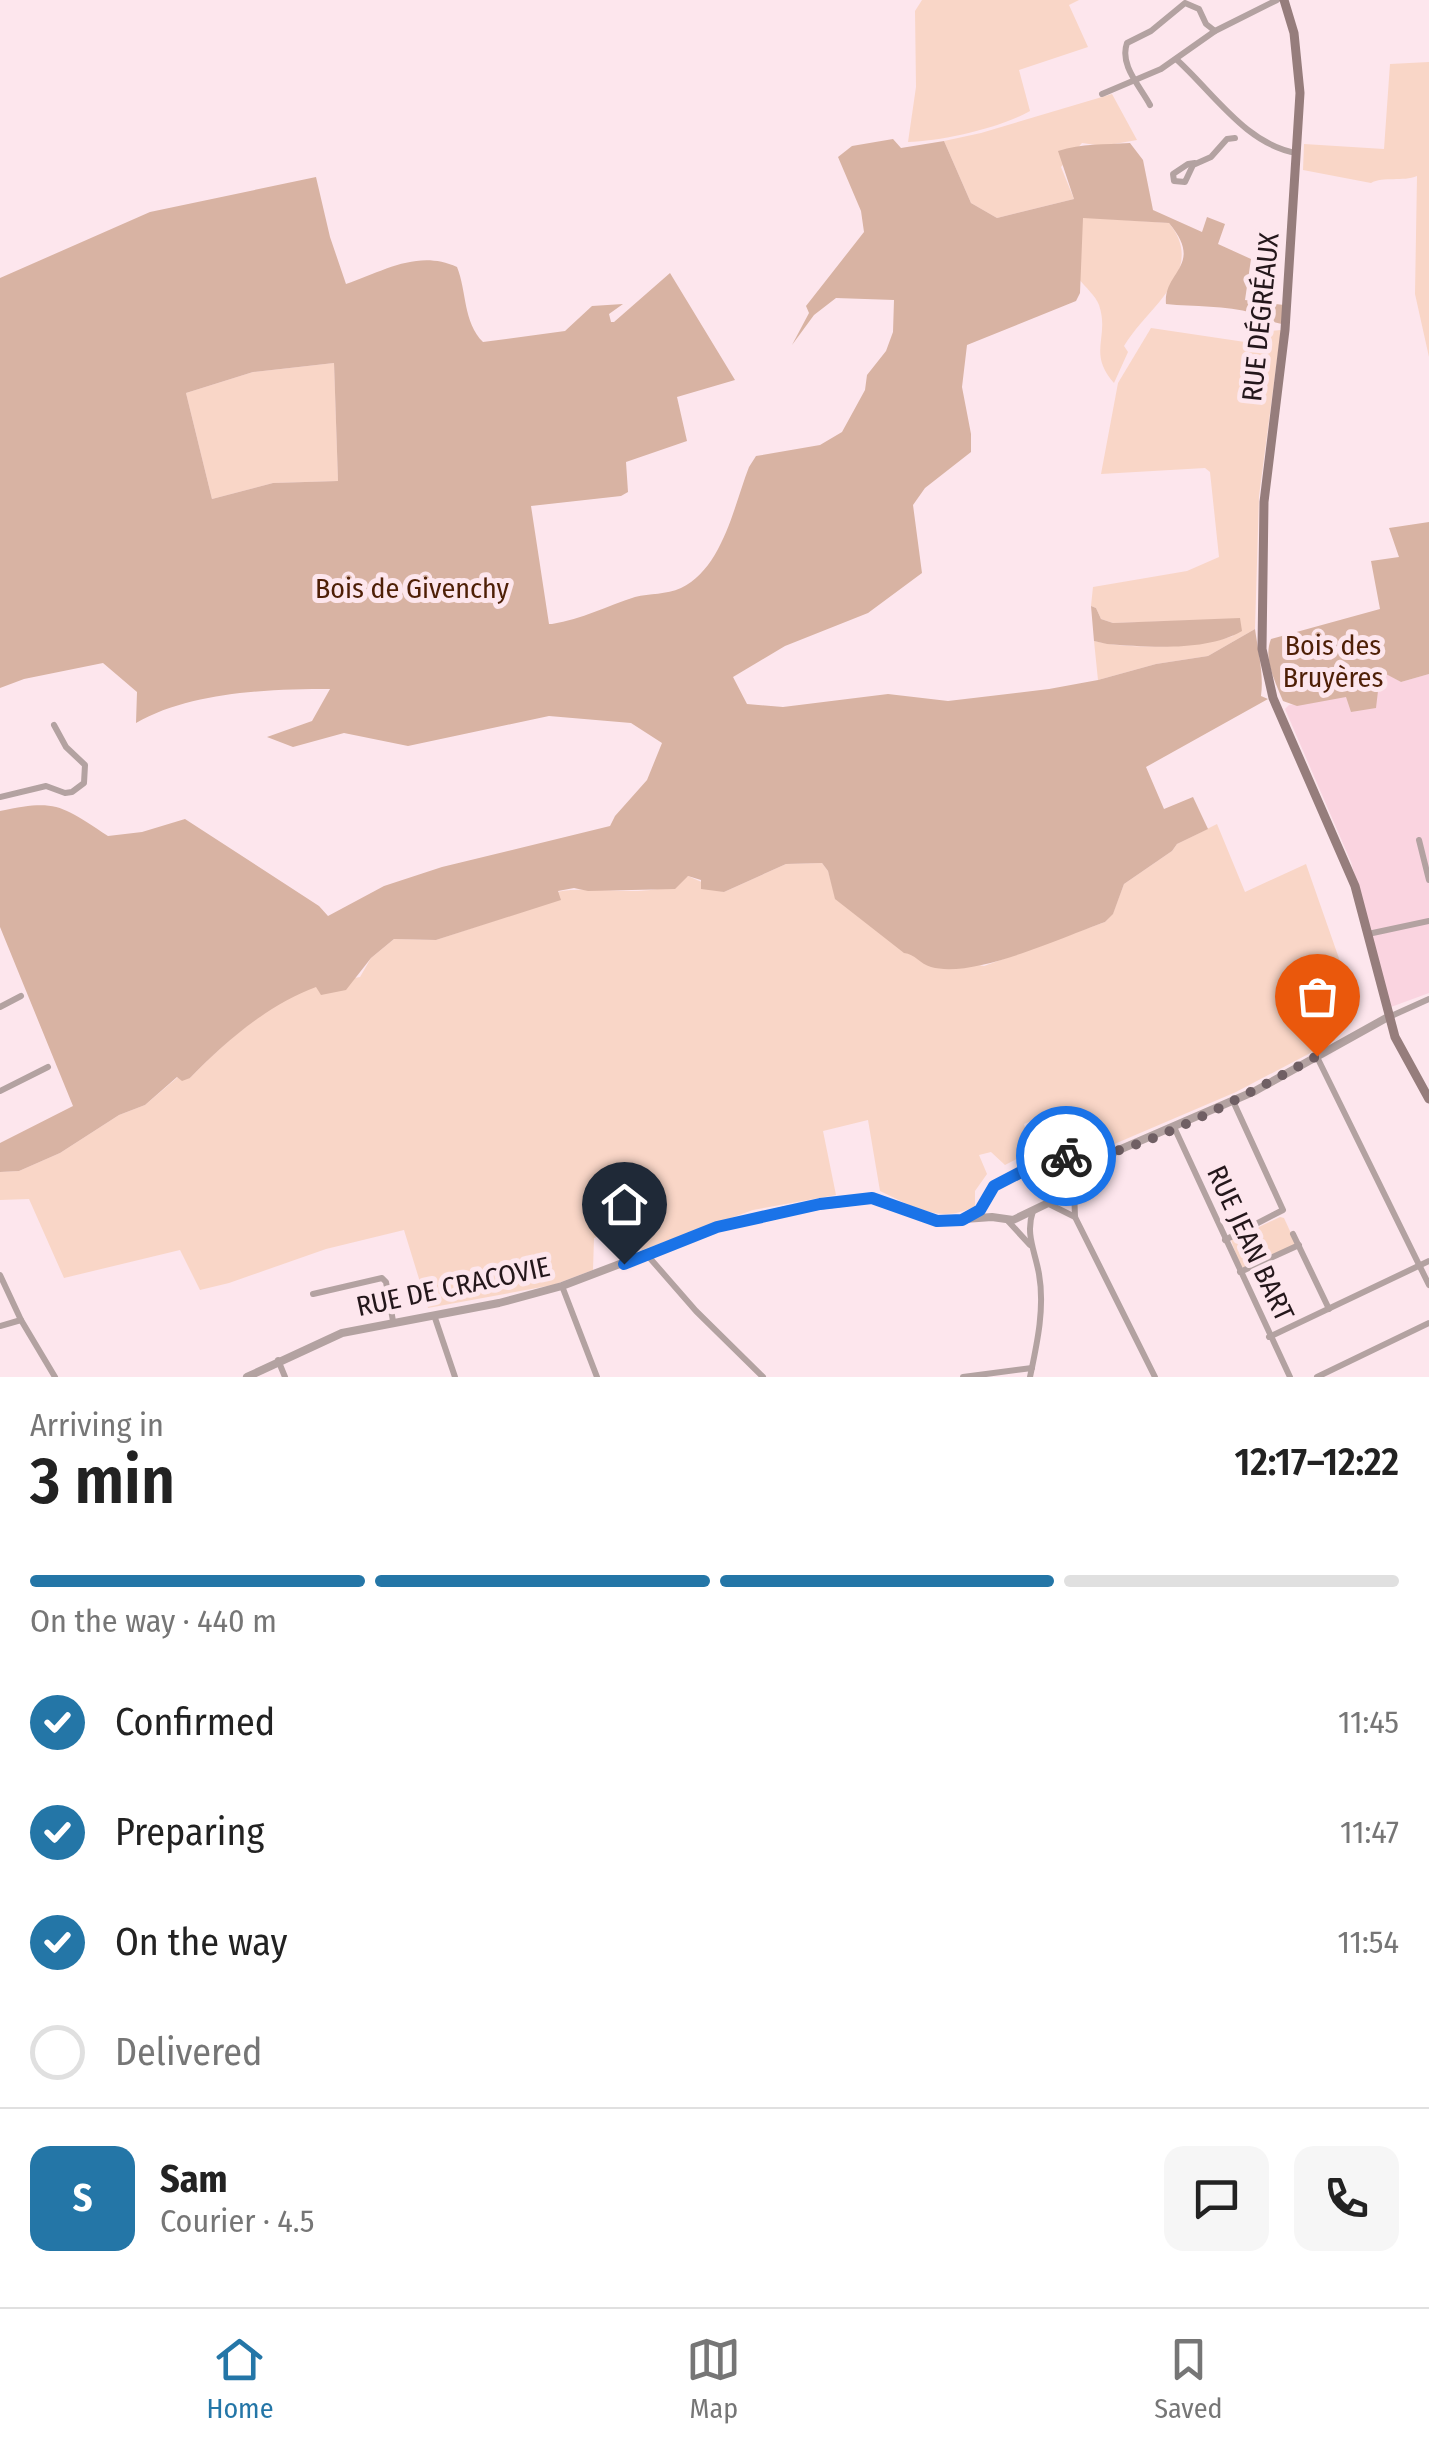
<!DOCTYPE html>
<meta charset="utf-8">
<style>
body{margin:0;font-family:"Fira Sans Condensed",sans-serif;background:#f6f6f6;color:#222;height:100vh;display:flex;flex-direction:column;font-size:38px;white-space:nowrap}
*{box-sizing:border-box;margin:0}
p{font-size:32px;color:#767676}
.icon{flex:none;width:55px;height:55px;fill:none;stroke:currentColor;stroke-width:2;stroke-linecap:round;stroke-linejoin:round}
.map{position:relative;height:1377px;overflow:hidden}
.side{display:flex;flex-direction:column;background:#fff;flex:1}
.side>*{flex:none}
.pin{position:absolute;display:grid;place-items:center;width:85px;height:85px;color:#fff;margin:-102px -42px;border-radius:50% 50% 50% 0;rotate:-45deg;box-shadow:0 0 10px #0007}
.pin .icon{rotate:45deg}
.courier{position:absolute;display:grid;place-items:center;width:100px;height:100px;margin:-50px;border:8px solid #1a73e8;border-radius:50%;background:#fff;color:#222;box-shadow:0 2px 12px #0007}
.summary em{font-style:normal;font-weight:600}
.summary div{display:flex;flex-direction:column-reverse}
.summary{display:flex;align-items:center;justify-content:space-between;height:170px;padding:0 30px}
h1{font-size:65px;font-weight:600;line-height:75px}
.bar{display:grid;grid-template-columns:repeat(4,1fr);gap:15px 10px;align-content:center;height:120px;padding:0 30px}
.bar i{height:12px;border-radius:8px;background:#e0e0e0}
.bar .selected{background:#2476a7}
.bar p{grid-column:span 4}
.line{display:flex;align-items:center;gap:25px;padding:0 30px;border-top:2px solid #e0e0e0}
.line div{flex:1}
.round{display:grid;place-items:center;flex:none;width:105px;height:105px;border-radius:20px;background:#f6f6f6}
ol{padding:0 30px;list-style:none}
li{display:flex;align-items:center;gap:30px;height:110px}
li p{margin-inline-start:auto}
li .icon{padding:10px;border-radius:50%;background:#2476a7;color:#fff;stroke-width:4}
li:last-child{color:#767676}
li i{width:55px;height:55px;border:5px solid #e0e0e0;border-radius:50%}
.menu{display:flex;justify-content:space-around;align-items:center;height:140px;border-top:2px solid #e0e0e0;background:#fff;font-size:28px;color:#767676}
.menu a{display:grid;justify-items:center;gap:5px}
.menu .selected{color:#2476a7}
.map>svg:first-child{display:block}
</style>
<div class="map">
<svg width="1429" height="1377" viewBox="0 0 1429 1377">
<rect width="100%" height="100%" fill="#fde6ed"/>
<polygon fill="#fad4e0" points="1386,673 1401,682 1429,674 1429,993 1391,1007 1351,862 1285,709 1289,705 1347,696 1368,676"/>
<g fill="#f9d6c7">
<path d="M922,0H1079L1069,5L1088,47L1019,70L1030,111C1000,128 942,141 908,142L916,87L915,11Z"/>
<path d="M1429,62V357L1415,294L1417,176C1403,182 1383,176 1371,183L1303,170L1304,144L1384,149L1390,64Z"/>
<polygon points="1112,94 1137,140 1103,146 1082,143 1061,167 1074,199 997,218 971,203 944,141 981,133"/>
<path d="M1082,217L1169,223C1208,271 1147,307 1124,346L1128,352L1114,383C1087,353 1110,337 1099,305C1096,296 1085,287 1079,279Z"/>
<path d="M1151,328L1245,342L1251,339L1266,342L1269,331L1281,330L1259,496L1255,629L1208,656L1156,664L1098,680L1094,641C1131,650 1196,648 1233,636L1240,619L1113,623L1101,619L1096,608L1091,606L1093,587L1187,571L1219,557L1210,472L1205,468L1101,474L1118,383Z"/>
<polygon points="334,363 338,481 273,483 212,499 186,393 253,372"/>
<path d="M1217,824L1245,892L1306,864L1357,1010L1326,1024L1335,1040L1236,1092L1098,1151L1086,1154L1072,1144L1051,1141L1035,1119L1024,1124L1032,1151L1005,1165L991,1152L979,1155L987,1174L975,1191V1206C941,1225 912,1206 880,1191L868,1120L823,1131L836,1195L753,1210L642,1250L629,1226L594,1238L593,1270L553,1285L428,1308L404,1230L326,1249L229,1283L200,1290L180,1250L64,1278L29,1199L0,1200V1172L19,1171L60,1153L119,1115L145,1105L178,1077L190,1078C221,1046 258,1013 298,993C317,984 339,981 360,977L371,958L394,939L436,940L560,899L557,892C589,885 624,895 657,889C667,887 678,880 688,876L724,892L786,864L822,863L828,871L836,899L910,953L984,966L1105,922L1113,913L1124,884L1172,851L1177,844Z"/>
<polygon points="1280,1217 1284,1218 1295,1242 1294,1246 1245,1268 1240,1266 1231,1240"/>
</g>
<g fill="#d8b3a3" fill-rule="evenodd">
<path d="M893,139L901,148L944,141L971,203L997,218L1074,199L1058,151C1082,143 1104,145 1130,143L1143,160L1153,210L1202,232L1207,217L1225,224L1218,244L1251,259L1245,300L1284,305L1282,324C1270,322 1264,316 1253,313C1226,305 1194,307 1166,304C1163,271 1205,266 1169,223L1083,218L1080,293L1076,301L967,345L962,387L971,434V452L925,488L913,505L922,573L868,613L785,646L733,677L747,704L783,707L888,694L948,701L1049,689L1098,680L1156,664L1208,656L1255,629C1258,651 1264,674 1261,696L1268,699L1146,767L1164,809L1193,797L1208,829L1177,844L1172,851L1124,884L1113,914L1105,922C1062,937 974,979 931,967C920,964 915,954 904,953L835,899L828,871L822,863L786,864L724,892L701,889V880L688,876L675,889L588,891L574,888L558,891L561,900L436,940L394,939L371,958L346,990L321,995L316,987C268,1005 226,1041 190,1078L182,1081L177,1077L145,1105L119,1115L60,1153L19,1171L0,1172V1143L73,1106L0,927V811C56,799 61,805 108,836L142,832L185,819L319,906L328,916L384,886L442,867L610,826L615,816L647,780L662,743L631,723L549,716L408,746L344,733L293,747L267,737L312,721L330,689C268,689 190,692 136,723L137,692L103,663L24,679L0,688V278L150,212L316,177L330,237L346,284C384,271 418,249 457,267C467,292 463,322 483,342L565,331L592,306L623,304L609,314L611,322H614L670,273L735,380L677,397L687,441L626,462L628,492L621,496L531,506L549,624H552C582,619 607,606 635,597C650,593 666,595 681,588C723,568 734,505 749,467L756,456L820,445L842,432L865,390L867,375L886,351L893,332L894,300L836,298L814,315L792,345L809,313L806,306L864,232L861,211L838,157L852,146ZM334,363L338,481L273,483L212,499L186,393L253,372Z"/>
<path d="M1429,522V674L1401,682L1386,674L1369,676L1378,691L1376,708L1351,712L1346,697L1297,706L1283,701C1275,681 1263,659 1271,639L1380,609L1371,561L1399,557L1389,528Z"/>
<path d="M1091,606L1096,608L1101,619L1113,623L1240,618L1242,631C1206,652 1147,647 1107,644L1094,641Z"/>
</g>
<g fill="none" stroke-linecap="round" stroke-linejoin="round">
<g stroke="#b3a2a1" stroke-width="6">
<path d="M1176,59C1212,91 1246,145 1297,153"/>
<polyline points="1102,94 1161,69 1215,31 1277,0"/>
<path d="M1150,105C1140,86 1119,65 1127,43L1151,31L1185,3L1199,9L1206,24L1215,31"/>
<polyline points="1195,163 1188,164 1173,174 1174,181 1185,182 1193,165 1211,157 1227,139 1235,138"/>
<polyline points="0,797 46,786 65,793 72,792 84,783 85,765 66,747 54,725"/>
<polyline points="1419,840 1429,880"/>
<polyline points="1368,934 1429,921"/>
<polyline points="0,1007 21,996"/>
<polyline points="1389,1017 1429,999"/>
<polyline points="1317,1057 1429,1285"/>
<polyline points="0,1091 48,1067"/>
<polyline points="1174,1127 1290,1377"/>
<polyline points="1074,1189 1075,1217 1155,1377"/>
<polyline points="1049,1204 1075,1217"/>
<polyline points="1008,1221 1030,1245"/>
<polyline points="1293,1234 1329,1309"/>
<polyline points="1225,1240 1283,1210 1233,1101"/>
<polyline points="648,1256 696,1311 763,1377"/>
<polyline points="1240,1272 1299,1245"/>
<polyline points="0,1275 21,1320 55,1377"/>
<polyline points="562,1286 597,1377"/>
<polyline points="313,1294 382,1278 386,1282 393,1321"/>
<polyline points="434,1315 455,1377"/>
<polyline points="0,1326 21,1320"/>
<polyline points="1269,1337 1429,1261"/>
<polyline points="278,1360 285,1377"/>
<polyline points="963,1377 1032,1368"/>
<path d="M1030,1377C1037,1344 1045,1308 1039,1274C1035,1251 1025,1234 1033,1211"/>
<polyline points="1317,1377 1429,1323"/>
</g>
<g stroke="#b3a2a1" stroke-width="8">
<polyline points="1072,1159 1105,1156"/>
<path d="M966,1218L979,1210L994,1186L1052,1156C1067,1153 1079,1160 1080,1176"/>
<polyline points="247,1377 342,1333 499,1303 562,1286 717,1227 786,1210 873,1199 937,1221 992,1217 1013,1220 1071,1192 1084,1172 1105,1156 1255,1091 1388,1017"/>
</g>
<polyline stroke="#967d7c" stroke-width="9" points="1284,0 1294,33 1300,93 1285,330 1264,502 1262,649 1273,698 1355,886 1395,1037 1429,1099"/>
</g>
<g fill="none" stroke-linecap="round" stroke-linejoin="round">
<path stroke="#705f64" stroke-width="10" stroke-dasharray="0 18" d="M1066,1156C1111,1172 1272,1081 1317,1056"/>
<polyline stroke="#1a73e8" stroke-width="12" points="624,1264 717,1227 820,1204 872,1198 937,1221 962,1220 980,1210 994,1186 1052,1156 1066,1156"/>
</g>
<g text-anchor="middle" stroke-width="10" stroke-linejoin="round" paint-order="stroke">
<g font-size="28" fill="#24171b" stroke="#fde6ed">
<text transform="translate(1260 317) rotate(-84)" y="10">RUE DÉGRÉAUX</text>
<text transform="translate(1251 1243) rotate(65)" y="10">RUE JEAN BART</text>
<text transform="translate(453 1286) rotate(-12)" y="10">RUE DE CRACOVIE</text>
</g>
<g font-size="28" fill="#4e1f06" stroke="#fde6ed">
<text x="412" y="598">Bois de Givenchy</text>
<text x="1333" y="655">Bois des<tspan x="1333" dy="32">Bruyères</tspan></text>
</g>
</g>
</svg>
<div class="pin" style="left:1317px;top:1056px;background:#ea580c"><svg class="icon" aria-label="bag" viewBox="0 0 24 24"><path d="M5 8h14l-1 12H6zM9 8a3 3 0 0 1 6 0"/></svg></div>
<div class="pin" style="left:624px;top:1264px;background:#1f2937"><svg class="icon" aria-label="home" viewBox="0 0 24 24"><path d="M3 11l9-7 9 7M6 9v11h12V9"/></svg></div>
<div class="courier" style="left:1066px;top:1156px"><svg class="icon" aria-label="bike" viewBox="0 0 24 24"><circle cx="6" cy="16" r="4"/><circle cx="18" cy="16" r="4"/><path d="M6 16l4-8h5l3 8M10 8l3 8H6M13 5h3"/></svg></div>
</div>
<section class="side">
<div class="summary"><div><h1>3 min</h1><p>Arriving in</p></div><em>12:17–12:22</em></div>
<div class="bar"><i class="selected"></i><i class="selected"></i><i class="selected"></i><i></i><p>On the way · 440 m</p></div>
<ol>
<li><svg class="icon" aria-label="check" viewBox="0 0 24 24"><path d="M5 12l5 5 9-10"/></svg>Confirmed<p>11:45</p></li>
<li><svg class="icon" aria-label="check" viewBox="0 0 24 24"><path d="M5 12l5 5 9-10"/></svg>Preparing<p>11:47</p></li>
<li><svg class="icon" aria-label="check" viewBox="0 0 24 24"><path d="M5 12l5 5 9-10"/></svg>On the way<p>11:54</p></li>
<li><i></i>Delivered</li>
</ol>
<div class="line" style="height:180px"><b class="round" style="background:#2476a7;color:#fff">S</b><div><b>Sam</b><p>Courier · 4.5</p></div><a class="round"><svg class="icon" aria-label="chat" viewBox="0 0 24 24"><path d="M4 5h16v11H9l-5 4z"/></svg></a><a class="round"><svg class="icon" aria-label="phone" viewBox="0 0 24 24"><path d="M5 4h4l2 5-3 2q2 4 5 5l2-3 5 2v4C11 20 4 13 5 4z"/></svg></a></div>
</section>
<nav class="menu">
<a class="selected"><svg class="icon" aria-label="home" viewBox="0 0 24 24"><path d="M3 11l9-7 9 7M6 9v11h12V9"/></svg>Home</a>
<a><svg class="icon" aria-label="map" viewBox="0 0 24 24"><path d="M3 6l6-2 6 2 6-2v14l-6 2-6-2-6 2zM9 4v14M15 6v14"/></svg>Map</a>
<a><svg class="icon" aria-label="saved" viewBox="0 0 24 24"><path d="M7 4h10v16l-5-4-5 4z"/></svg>Saved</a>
</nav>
